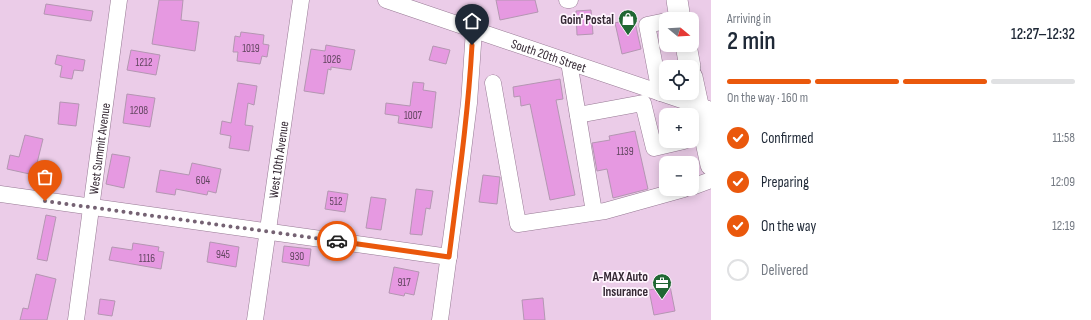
<!DOCTYPE html>
<meta charset="utf-8">
<style>
body{margin:0;font-family:"Sofia Sans Condensed",sans-serif;background:#f2f2f3;color:#1f2937;height:100vh;display:flex;flex-direction:column;font-size:15px;white-space:nowrap}
*{box-sizing:border-box;margin:0}
p{font-size:13px;color:#747a83}
.icon{flex:none;width:22px;height:22px;fill:none;stroke:currentColor;stroke-width:2;stroke-linecap:round;stroke-linejoin:round}
.map{position:relative;flex:1;overflow:hidden}
.panel{display:flex;flex-direction:column;background:#fff;width:380px}
.panel>*{flex:none}
.needle{width:26px;rotate:108deg}
.buttons{position:absolute;left:659px;top:12px;display:grid;gap:8px}
.buttons a{display:grid;place-items:center;width:40px;height:40px;border-radius:8px;background:#fff;box-shadow:0 2px 10px #0003;font-size:20px}
.pin{position:absolute;display:grid;place-items:center;width:34px;height:34px;color:#fff;margin:-41px -17px;border-radius:50% 50% 50% 0;rotate:-45deg;box-shadow:0 0 4px #0007}
.pin .icon{rotate:45deg}
.courier{position:absolute;display:grid;place-items:center;width:40px;height:40px;margin:-20px;border:3px solid #ea580c;border-radius:50%;background:#fff;color:#222;box-shadow:0 1px 5px #0007}
.head em{font-style:normal;font-weight:600}
.head div{display:flex;flex-direction:column-reverse}
.head{display:flex;align-items:center;justify-content:space-between;height:68px;padding:0 16px}
h1{font-size:26px;font-weight:600;line-height:30px}
.bar{display:grid;grid-template-columns:repeat(4,1fr);gap:6px 4px;align-content:center;height:48px;padding:0 16px}
.bar i{height:5px;border-radius:3px;background:#e0e1e3}
.bar .current{background:#ea580c}
.bar p{grid-column:span 4}
ol{padding:0 16px;list-style:none}
li{display:flex;align-items:center;gap:12px;height:44px}
li p{margin-inline-start:auto}
li .icon{padding:4px;border-radius:50%;background:#ea580c;color:#fff;stroke-width:4}
li:last-child{color:#747a83}
li i{width:22px;height:22px;border:2px solid #e0e1e3;border-radius:50%}
main{display:flex;flex:1;min-height:0}
.map>svg:first-child{display:block}
</style>
<main>
<div class="map">
<svg width="711" height="320" viewBox="0 0 711 320">
<rect width="100%" height="100%" fill="#ebcce8"/>
<g fill="#e699e1" stroke="#b496b2">
<polygon points="159,0 183,0 181,20 199,22 195,51 152,44"/>
<polygon points="496,0 535,0 538,12 500,20"/>
<polygon points="46,4 93,11 91,21 44,14"/>
<polygon points="591,10 593,34 577,35 576,11"/>
<polygon points="634,18 641,49 622,54 615,23"/>
<polygon points="241,32 264,35 263,44 269,45 267,57 262,56 260,64 237,61 238,52 233,52 235,36 240,37"/>
<polygon points="326,45 355,50 351,70 331,67 331,70 328,69 324,94 304,91 311,49 325,51"/>
<polygon points="433,46 450,50 446,64 429,60"/>
<polygon points="131,50 160,55 156,75 127,70"/>
<polygon points="57,55 85,60 83,71 74,70 72,79 60,77 62,66 55,64"/>
<polygon points="560,79 563,99 556,100 575,195 550,200 530,104 521,106 520,96 514,97 513,87"/>
<polygon points="413,82 424,83 423,90 436,92 432,128 398,123 399,116 385,114 386,103 410,106"/>
<polygon points="238,83 257,86 254,105 248,103 245,125 253,126 249,151 229,148 231,136 220,134 222,121 231,123"/>
<polygon points="127,94 155,98 150,127 123,123"/>
<polygon points="60,102 79,104 76,126 58,124"/>
<polygon points="635,131 648,189 613,198 607,169 597,171 592,143 610,140 609,136"/>
<polygon points="25,135 43,139 34,175 7,169 10,155 19,157"/>
<polygon points="112,154 130,157 124,188 106,184"/>
<polygon points="192,163 221,169 216,193 208,191 207,195 176,189 175,195 156,192 160,170 189,175"/>
<polygon points="483,175 500,177 497,204 479,202"/>
<polygon points="416,189 433,191 430,209 426,208 422,235 410,234"/>
<polygon points="328,191 348,194 345,212 325,209"/>
<polygon points="371,197 386,199 381,230 366,228"/>
<polygon points="46,215 56,217 47,261 37,259"/>
<polygon points="210,242 239,247 236,267 207,262"/>
<polygon points="133,243 159,247 158,251 164,252 161,269 109,260 112,247 132,250"/>
<polygon points="284,246 311,249 309,266 282,262"/>
<polygon points="394,267 419,272 414,295 405,293 404,296 389,293"/>
<polygon points="36,274 56,279 47,320 20,320 23,308 28,309"/>
<polygon points="670,286 675,311 654,315 649,290"/>
<polygon points="543,298 545,320 524,320 522,300"/>
<polygon points="100,299 115,301 112,316 98,314"/>
</g>
<g fill="none" stroke-linecap="round" stroke-linejoin="round">
<defs>
<g id="minor">
<path id="s1" d="M386,0L711,110"/>
<polyline points="567,0 570,0"/>
<polyline points="569,62 594,212"/>
<polyline points="493,83 518,224 605,211 684,189"/>
<polyline points="660,93 647,25 666,21"/>
<polyline points="578,115 643,103 654,148 684,141"/>
<polyline points="692,187 711,180"/>
<polyline points="0,194 449,257"/>
<path id="s2" d="M76,320L119,0"/>
<path id="s3" d="M255,320L301,0"/>
<polyline points="440,320 462,159 469,103 474,30"/>
</g>
<g id="major">
<polyline points="677,0 680,19"/>
<polyline points="686,45 690,67"/>
<polyline points="692,77 711,165"/>
</g>
</defs>
<use href="#minor" stroke="#967993" stroke-width="17"/>
<use href="#major" stroke="#967993" stroke-width="22"/>
<use href="#minor" stroke="#fff" stroke-width="16"/>
<use href="#major" stroke="#fff" stroke-width="21"/>
</g>
<g fill="none" stroke-linecap="round" stroke-linejoin="round">
<polyline stroke="#756273" stroke-width="4" stroke-dasharray="0 7.2" points="45,201 337,241"/>
<path stroke="#ea580c" stroke-width="5" d="M337,241L449,257C458,186 468,116 472,45"/>
</g>
<defs>
<symbol id="shop-pin" viewBox="-11 -11 22 30"><path d="M0 17L-7.5 6A9.5 9.5 0 1 1 7.5 6Z" fill="#206733" stroke="#fff5fe"/><path d="M-5-2.5h2.3a2.7 3.5 0 0 1 5.4 0H5L5.5 6h-11ZM-1.5-2.5h3a1.5 2.3 0 0 0-3 0Z" fill="#fff"/></symbol>
<symbol id="office-pin" viewBox="-11 -11 22 30"><path d="M0 17L-7.5 6A9.5 9.5 0 1 1 7.5 6Z" fill="#206733" stroke="#fff5fe"/><path d="M-6-3h4V-5.5h4V-3h4V5H-6ZM-1-4.5V-3h2v-1.5ZM-6 0V1H6V0Z" fill="#fff"/></symbol>
</defs>
<g fill-rule="evenodd">
<use href="#shop-pin" x="617" y="8" width="22" height="30"/>
<use href="#office-pin" x="651" y="272" width="22" height="30"/>
</g>
<g text-anchor="middle" stroke-width="3.5" stroke-linejoin="round" paint-order="stroke">
<g font-size="11" fill="#61455f">
<text x="251" y="52">1019</text>
<text x="332" y="63">1026</text>
<text x="144" y="66">1212</text>
<text x="139" y="114">1208</text>
<text x="413" y="119">1007</text>
<text x="625" y="155">1139</text>
<text x="203" y="184">604</text>
<text x="336" y="205">512</text>
<text x="223" y="258">945</text>
<text x="297" y="260">930</text>
<text x="147" y="262">1116</text>
<text x="404" y="286">917</text>
</g>
<g font-size="13" font-weight="bold" fill="#352934" stroke="#fff5fe" text-anchor="end">
<text x="614" y="24">Goin' Postal</text>
<text x="648" y="281">A-MAX Auto<tspan x="648" dy="15">Insurance</tspan></text>
</g>
<g font-size="13" fill="#352934" stroke="#fff5fe">
<text dy="5" stroke="none"><textPath href="#s1" startOffset="172">South 20th Street</textPath></text>
<text dy="5" stroke="none"><textPath href="#s2" startOffset="173">West Summit Avenue</textPath></text>
<text dy="5" stroke="none"><textPath href="#s3" startOffset="162">West 10th Avenue</textPath></text>
</g>
</g>
</svg>
<div class="buttons">
<a><svg class="needle" viewBox="-14 -14 28 28"><path d="M0-13l5 13h-10z" fill="#e53935"/><path d="M0 13l5-13h-10z" fill="#747a83"/></svg></a>
<a><svg class="icon" aria-label="locate" viewBox="0 0 24 24"><circle cx="12" cy="12" r="6"/><path d="M12 2v4M12 18v4M2 12h4M18 12h4"/></svg></a>
<a>+</a>
<a>−</a>
</div>
<div class="pin" style="left:45px;top:201px;background:#ea580c"><svg class="icon" aria-label="bag" viewBox="0 0 24 24"><path d="M5 8h14l-1 12H6zM9 8a3 3 0 0 1 6 0"/></svg></div>
<div class="pin" style="left:472px;top:45px;background:#1f2937"><svg class="icon" aria-label="home" viewBox="0 0 24 24"><path d="M3 11l9-7 9 7M6 9v11h12V9"/></svg></div>
<div class="courier" style="left:337px;top:241px"><svg class="icon" aria-label="car" viewBox="0 0 24 24"><path d="M5 17H2v-5l4-1 3-4h7l3 4 3 1v5h-3M9 17h6M6 11h13"/><circle cx="7" cy="17" r="2"/><circle cx="17" cy="17" r="2"/></svg></div>
</div>
<section class="panel">
<div class="head"><div><h1>2 min</h1><p>Arriving in</p></div><em>12:27–12:32</em></div>
<div class="bar"><i class="current"></i><i class="current"></i><i class="current"></i><i></i><p>On the way · 160 m</p></div>
<ol>
<li><svg class="icon" aria-label="check" viewBox="0 0 24 24"><path d="M5 12l5 5 9-10"/></svg>Confirmed<p>11:58</p></li>
<li><svg class="icon" aria-label="check" viewBox="0 0 24 24"><path d="M5 12l5 5 9-10"/></svg>Preparing<p>12:09</p></li>
<li><svg class="icon" aria-label="check" viewBox="0 0 24 24"><path d="M5 12l5 5 9-10"/></svg>On the way<p>12:19</p></li>
<li><i></i>Delivered</li>
</ol>
</section>
</main>
